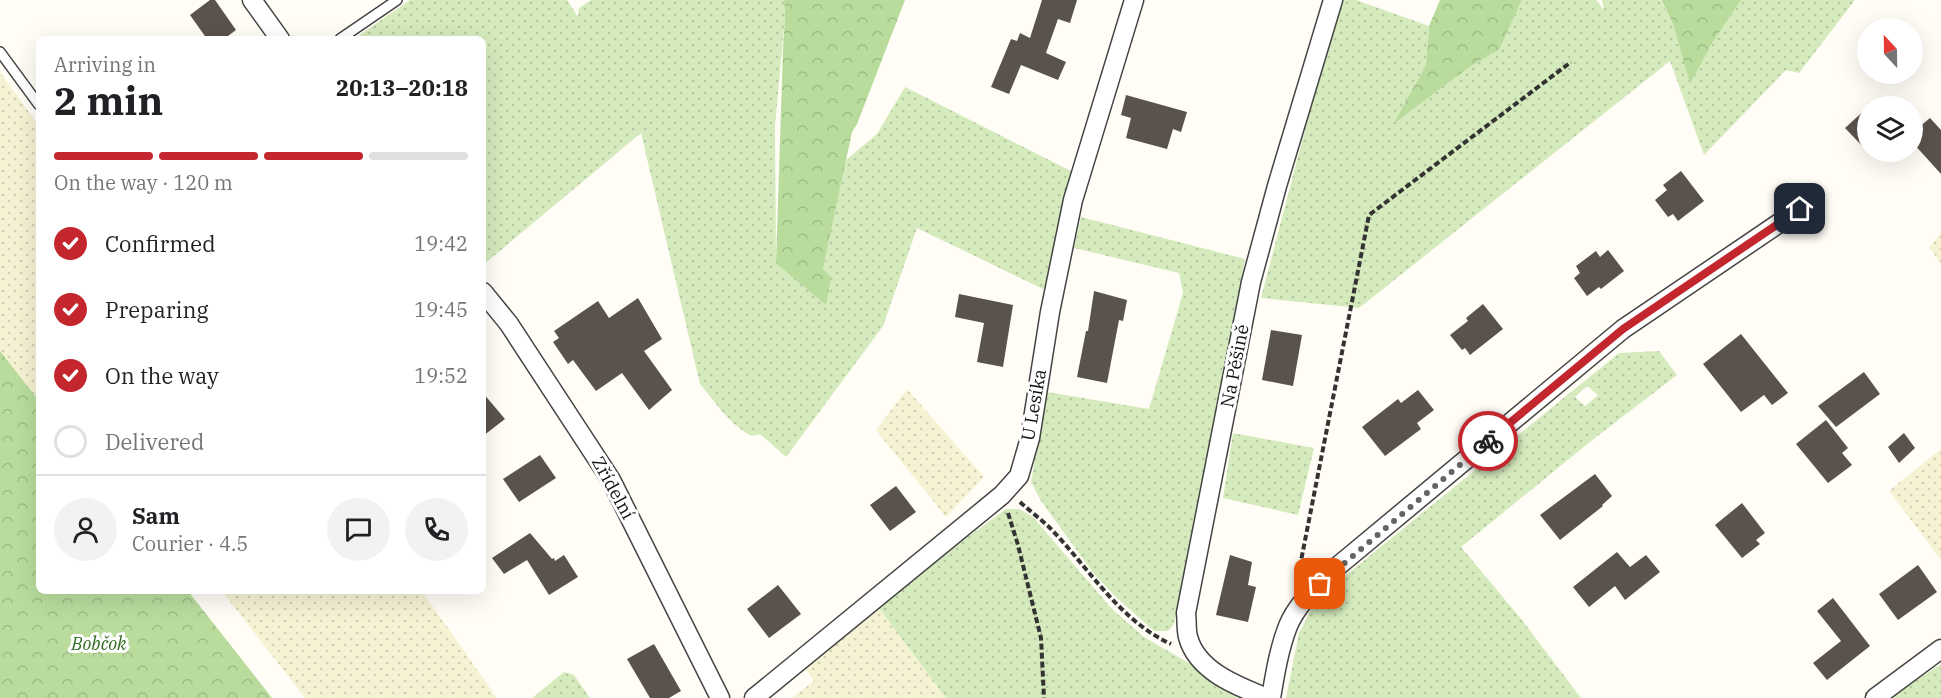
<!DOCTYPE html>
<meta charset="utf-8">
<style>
body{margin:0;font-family:"IBM Plex Serif",serif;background:#f2f2f2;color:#202124;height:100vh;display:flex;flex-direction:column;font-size:22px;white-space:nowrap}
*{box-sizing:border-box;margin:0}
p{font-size:20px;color:#757577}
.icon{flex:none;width:33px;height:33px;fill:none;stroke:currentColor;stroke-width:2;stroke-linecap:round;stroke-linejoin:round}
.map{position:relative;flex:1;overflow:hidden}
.side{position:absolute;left:36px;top:36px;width:450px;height:558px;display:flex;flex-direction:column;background:#fff;border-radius:9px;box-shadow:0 6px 24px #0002}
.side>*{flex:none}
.needle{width:39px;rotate:338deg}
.tools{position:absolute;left:1857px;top:18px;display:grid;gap:12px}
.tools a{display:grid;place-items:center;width:66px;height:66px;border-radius:50%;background:#fff;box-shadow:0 6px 24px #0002;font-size:30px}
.pin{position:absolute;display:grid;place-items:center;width:51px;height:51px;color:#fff;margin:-26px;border-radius:12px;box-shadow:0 3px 9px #0006}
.courier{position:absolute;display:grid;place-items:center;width:60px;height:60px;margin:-30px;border:4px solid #c4262e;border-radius:50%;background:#fff;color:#222;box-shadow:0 2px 8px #0007}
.headline em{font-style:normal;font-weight:700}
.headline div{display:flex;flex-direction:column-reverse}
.headline{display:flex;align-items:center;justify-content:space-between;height:102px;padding:0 18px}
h1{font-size:39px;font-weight:700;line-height:45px}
.bar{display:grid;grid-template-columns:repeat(4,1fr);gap:9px 6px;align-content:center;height:72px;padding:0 18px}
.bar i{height:8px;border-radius:4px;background:#e0e0e0}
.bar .current{background:#c4262e}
.bar p{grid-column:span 4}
.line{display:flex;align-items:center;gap:15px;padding:0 18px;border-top:2px solid #e0e0e0}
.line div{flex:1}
.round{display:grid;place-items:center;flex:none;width:63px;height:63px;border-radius:32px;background:#f2f2f2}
ol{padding:0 18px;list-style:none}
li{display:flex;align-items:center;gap:18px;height:66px}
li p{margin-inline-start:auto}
li .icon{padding:6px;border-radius:50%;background:#c4262e;color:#fff;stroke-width:4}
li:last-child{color:#757577}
li i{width:33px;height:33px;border:3px solid #e0e0e0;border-radius:50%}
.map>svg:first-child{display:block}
</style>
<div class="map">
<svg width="1941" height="698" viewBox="0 0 1941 698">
<defs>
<pattern id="farmland-dots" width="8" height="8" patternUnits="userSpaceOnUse" patternTransform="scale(1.5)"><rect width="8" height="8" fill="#f6f3d4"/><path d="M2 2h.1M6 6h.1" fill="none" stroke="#d2cfb5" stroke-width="1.8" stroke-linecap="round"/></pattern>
<pattern id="green-dots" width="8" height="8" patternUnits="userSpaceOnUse" patternTransform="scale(1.5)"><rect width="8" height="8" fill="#d5ebbd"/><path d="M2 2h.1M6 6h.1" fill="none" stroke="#b6c8a1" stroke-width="1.8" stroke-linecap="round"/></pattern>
<pattern id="forest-crowns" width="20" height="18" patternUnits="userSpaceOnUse" patternTransform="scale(1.5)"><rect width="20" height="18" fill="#b9dc9c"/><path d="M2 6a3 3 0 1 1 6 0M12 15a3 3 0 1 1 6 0" fill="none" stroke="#9ebc85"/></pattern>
</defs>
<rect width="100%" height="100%" fill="#fffdf5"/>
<g fill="url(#farmland-dots)">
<polygon points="0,72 39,126 39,410 0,370"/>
<polygon points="1941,234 1941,264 1929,247"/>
<polygon points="907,389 984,477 946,517 876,430"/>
<polygon points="1941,449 1941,560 1889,491"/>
<polygon points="222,591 422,591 497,698 305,698"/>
<polygon points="879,608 946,698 792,698 814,681 804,666"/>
</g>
<g fill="url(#green-dots)" fill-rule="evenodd">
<path d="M410,0H567L578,17L579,8L591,0H784L785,17L775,126L776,263L823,269L846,160L877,134L905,87L1073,172L1045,290L917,228L883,326L786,457L760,434L752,436C731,426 715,402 700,384L641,133L483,265V39H354Z"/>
<polygon points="1339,0 1356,0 1429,26 1426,65 1394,122 1471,66 1499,50 1522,0 1596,0 1604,10 1602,0 1660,0 1673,24 1690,83 1715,39 1741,0 1855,0 1799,73 1786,70 1704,155 1670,61 1359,308 1261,298"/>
<polygon points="1081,217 1245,259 1200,499 1174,624 1168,631 1154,631 1117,598 1094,574 1041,501 1031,482 1047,392 1149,409 1183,293 1179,273 1074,248"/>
<path d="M1659,351L1677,375L1591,441L1461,547L1522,620L1581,698H1286L1299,633L1312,608L1329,589L1619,353ZM1587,386L1598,395L1585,406L1575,397Z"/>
<polygon points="1233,433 1314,448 1298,515 1223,498"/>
<polygon points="1006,509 1019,509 1033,517 1112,609 1144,637 1249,698 946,698 879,608 957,545"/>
<polygon points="1941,664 1941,698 1889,698"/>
<polygon points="564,672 574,675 590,698 532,698"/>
</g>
<g fill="url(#forest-crowns)">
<polygon points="784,0 905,0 857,124 852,132 823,269 831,277 826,305 776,263 783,49 785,17"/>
<polygon points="1440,0 1522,0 1499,50 1471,66 1393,124 1426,65 1429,26"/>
<polygon points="1661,0 1741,0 1713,42 1690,84 1673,24"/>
<polygon points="0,351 39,401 39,591 188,591 272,698 0,698"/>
</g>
<g fill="#5a524d">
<polygon points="210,0 215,0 236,30 224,39 207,39 190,15"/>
<polygon points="1042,0 1077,0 1070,23 1058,19 1046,53 1066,62 1058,80 1021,65 1009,94 991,87 1011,39 1017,41 1020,33 1030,38"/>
<polygon points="1126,95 1187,112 1181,132 1173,129 1167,149 1126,138 1131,118 1121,115"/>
<polygon points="1868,107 1868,152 1845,128"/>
<polygon points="1930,118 1941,130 1941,174 1912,142 1912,133"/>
<polygon points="1681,171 1704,201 1678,221 1673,214 1668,217 1655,200 1667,190 1663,185"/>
<polygon points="1608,250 1624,271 1601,289 1599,287 1587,296 1574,278 1580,273 1576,266 1596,251 1600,257"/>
<polygon points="1094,291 1127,300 1123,321 1119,320 1107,383 1077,377 1086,331 1088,331"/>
<polygon points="959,294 1013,305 1003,367 977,362 984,323 955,317"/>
<polygon points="638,298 662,339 644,351 672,390 649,410 622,373 596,391 573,360 568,364 553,342 559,338 554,331 598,301 609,318"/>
<polygon points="1483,304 1503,329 1470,355 1465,348 1462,350 1450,335 1468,321 1466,318"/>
<polygon points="1271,330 1302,335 1293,386 1262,380"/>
<polygon points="1741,334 1788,393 1772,405 1764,395 1741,412 1703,364"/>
<polygon points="1864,372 1880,394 1836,427 1818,406"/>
<polygon points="1418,390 1434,410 1417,423 1421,429 1385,456 1362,427 1398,399 1401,403"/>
<polygon points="483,393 505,419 483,436"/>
<polygon points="1826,420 1848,448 1842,453 1852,465 1828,483 1796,444"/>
<polygon points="1904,433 1915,448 1899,463 1888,447"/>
<polygon points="540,455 556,478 519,502 503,479"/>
<polygon points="1595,474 1612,496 1602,505 1603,506 1560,540 1540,515"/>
<polygon points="896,486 916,512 890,531 870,505"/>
<polygon points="1742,503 1765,533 1756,540 1760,544 1742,558 1715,525"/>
<polygon points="530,533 552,559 554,558 555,561 564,555 578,577 549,595 527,560 504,574 492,558"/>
<polygon points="1617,552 1630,567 1646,555 1660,572 1625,600 1615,586 1589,607 1573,587"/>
<polygon points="1230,555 1252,562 1248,585 1256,587 1248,622 1216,615"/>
<polygon points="1918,565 1937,592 1898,620 1879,594"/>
<polygon points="778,585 801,614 769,638 747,609"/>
<polygon points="1833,598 1870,646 1827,680 1813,663 1841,641 1817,611"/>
<polygon points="654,644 681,691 669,698 650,698 627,659"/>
</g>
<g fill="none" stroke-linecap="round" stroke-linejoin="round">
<defs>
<g id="lane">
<polyline points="340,39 397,0"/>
<polyline points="0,52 39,105"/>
</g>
<g id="street">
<polyline points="252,0 280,39"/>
<polyline points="483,292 509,324 611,480 720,698"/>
<polyline points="754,698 1002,495 1019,476 1030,438 1050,312 1073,200 1134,0"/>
<path d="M1267,698C1237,686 1197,671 1188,637C1186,629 1187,620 1186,613L1251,282L1277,186L1333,0"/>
<path d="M1271,698C1275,674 1279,649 1288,626C1297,604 1316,587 1332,571L1623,329L1800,209"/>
<polyline points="1875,698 1941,649"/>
</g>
</defs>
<use href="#lane" stroke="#444" stroke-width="12"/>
<use href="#street" stroke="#444" stroke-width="21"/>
<g stroke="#333" stroke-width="4" stroke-dasharray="6 3" stroke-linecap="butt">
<path d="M1020,502C1029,510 1039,518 1048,526C1088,566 1118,620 1171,644"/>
<polyline points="1008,513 1018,545 1041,638 1044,698"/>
<polyline points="1298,576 1369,215 1571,62"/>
</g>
<use href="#lane" stroke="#fff" stroke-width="9"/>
<use href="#street" stroke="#fff" stroke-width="18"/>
</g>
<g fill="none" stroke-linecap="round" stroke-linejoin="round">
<polyline stroke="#646461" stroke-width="6" stroke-dasharray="0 10.8" points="1320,584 1488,441"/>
<polyline stroke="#c4262e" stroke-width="8" points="1488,441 1623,329 1800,209"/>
</g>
<g text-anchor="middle" stroke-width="6" stroke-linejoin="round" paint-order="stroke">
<g font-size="18" fill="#111" stroke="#fff">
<text transform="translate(1235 366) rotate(-79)" y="6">Na Pěšině</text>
<text transform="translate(1034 405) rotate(-80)" y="6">U Lesíka</text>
<text transform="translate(613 488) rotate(61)" y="6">Zřídelní</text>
</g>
<g font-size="18" font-style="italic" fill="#2f6b1f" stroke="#fff">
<text x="99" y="650">Bobčok</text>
</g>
</g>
</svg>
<div class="tools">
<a><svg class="needle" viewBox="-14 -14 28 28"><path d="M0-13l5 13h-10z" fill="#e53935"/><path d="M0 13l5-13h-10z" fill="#757577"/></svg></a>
<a><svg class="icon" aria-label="layers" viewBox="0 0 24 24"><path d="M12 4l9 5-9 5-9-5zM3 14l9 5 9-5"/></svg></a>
</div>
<div class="pin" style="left:1320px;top:584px;background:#ea580c"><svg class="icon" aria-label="bag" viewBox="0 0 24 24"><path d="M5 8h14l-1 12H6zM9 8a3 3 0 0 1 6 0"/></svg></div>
<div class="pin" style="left:1800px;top:209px;background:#1f2937"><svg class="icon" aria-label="home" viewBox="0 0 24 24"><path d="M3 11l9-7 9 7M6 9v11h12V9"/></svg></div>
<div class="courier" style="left:1488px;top:441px"><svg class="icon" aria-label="bike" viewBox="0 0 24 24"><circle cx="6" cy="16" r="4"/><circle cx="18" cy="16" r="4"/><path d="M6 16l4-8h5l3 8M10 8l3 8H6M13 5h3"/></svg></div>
<section class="side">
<div class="headline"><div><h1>2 min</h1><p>Arriving in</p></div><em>20:13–20:18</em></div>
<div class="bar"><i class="current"></i><i class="current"></i><i class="current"></i><i></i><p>On the way · 120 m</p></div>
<ol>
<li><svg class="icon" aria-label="check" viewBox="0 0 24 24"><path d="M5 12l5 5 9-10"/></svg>Confirmed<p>19:42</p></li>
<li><svg class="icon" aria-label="check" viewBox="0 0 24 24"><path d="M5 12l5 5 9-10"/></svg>Preparing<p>19:45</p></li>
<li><svg class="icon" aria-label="check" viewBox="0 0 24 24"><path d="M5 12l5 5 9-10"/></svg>On the way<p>19:52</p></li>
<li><i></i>Delivered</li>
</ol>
<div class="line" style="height:108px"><a class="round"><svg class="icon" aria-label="person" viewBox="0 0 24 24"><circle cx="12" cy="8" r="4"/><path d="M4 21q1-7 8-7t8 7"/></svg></a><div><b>Sam</b><p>Courier · 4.5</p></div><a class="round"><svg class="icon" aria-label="chat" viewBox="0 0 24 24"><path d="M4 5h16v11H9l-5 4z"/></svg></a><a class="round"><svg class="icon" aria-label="phone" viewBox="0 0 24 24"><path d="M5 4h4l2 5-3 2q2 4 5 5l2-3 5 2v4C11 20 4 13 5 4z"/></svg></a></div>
</section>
</div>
